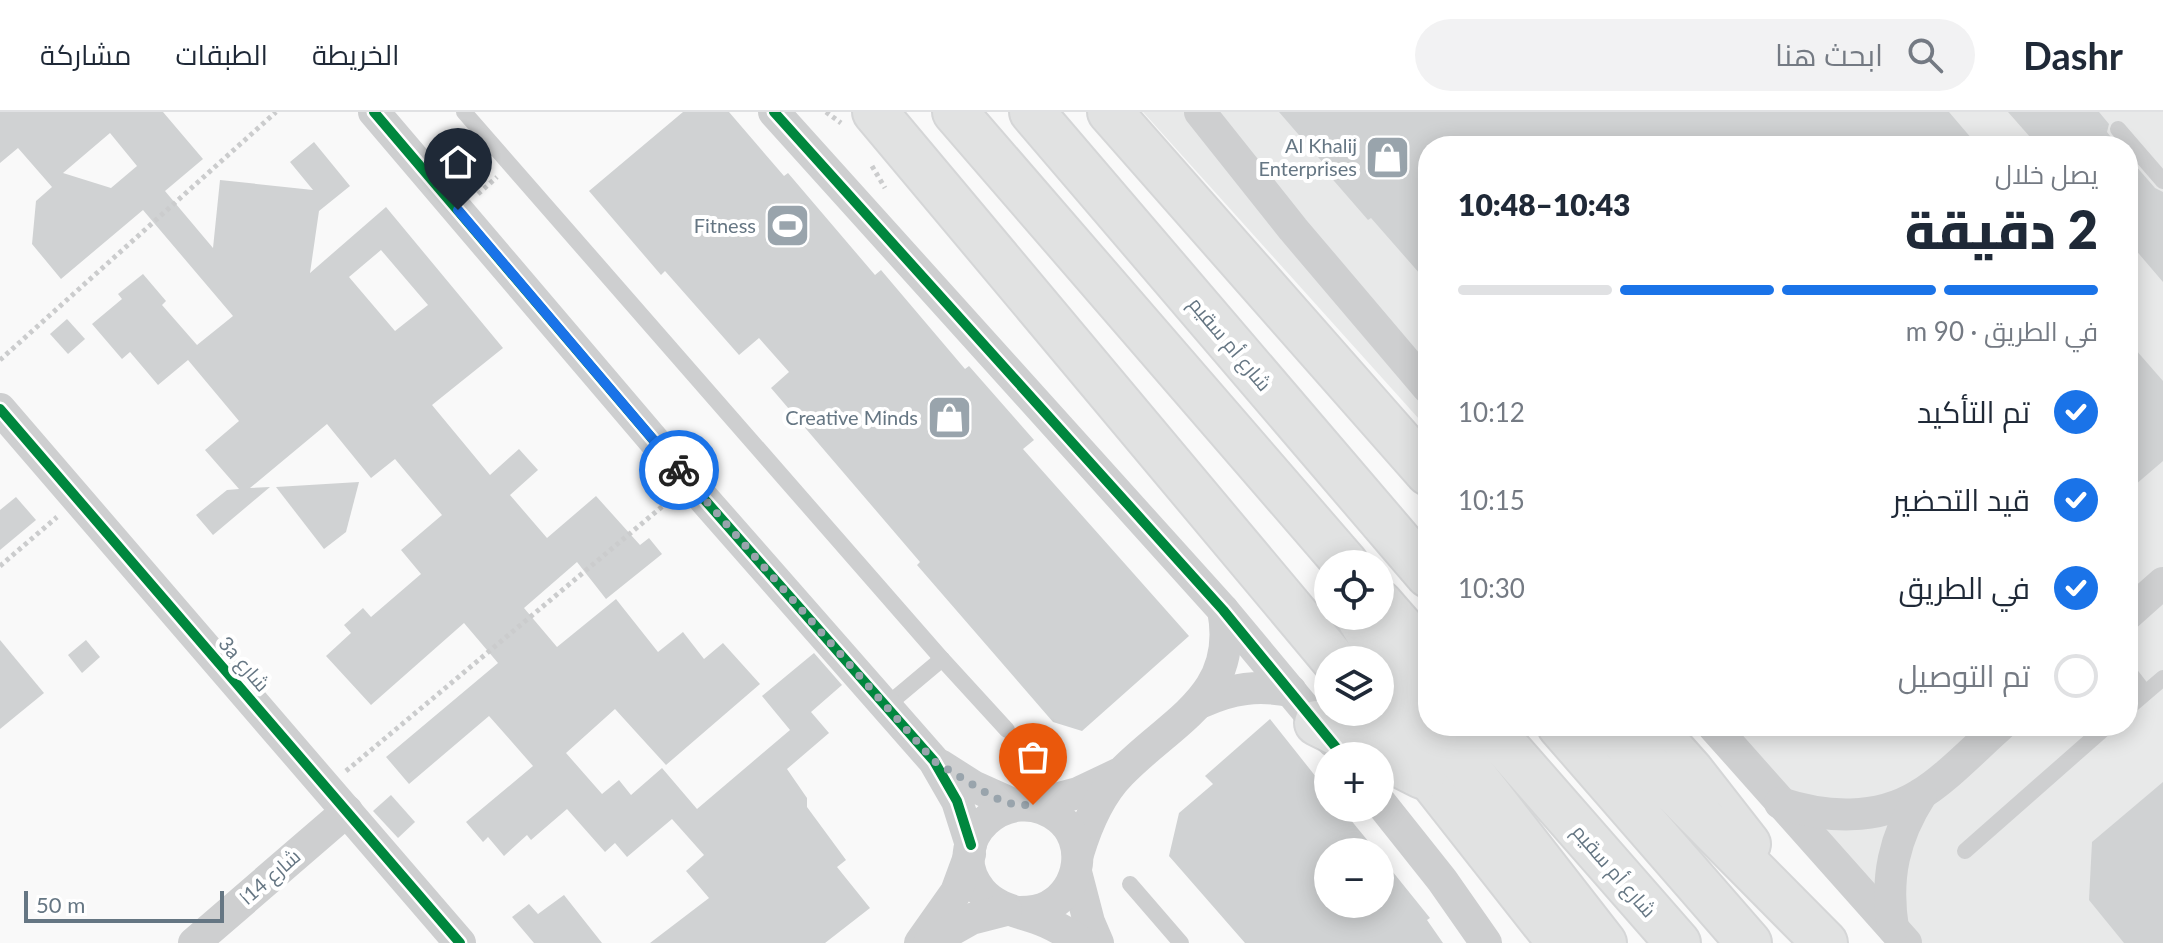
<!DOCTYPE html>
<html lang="ar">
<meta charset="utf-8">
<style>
body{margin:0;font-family:Lato,Cairo,sans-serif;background:#f2f2f3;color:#1f2937;direction:rtl;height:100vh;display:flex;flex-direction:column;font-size:30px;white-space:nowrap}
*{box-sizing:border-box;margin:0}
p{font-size:26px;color:#747a83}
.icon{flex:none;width:44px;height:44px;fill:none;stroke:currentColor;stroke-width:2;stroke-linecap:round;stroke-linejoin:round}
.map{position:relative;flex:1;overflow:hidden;direction:ltr}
.sheet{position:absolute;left:1418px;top:24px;width:720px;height:600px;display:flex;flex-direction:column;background:#fff;border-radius:32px;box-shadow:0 4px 20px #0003;direction:rtl}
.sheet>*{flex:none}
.buttons{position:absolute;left:1314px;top:438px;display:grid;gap:16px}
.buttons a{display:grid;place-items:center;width:80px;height:80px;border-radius:50%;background:#fff;box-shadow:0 4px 20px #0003;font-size:40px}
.scale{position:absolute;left:24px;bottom:20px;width:200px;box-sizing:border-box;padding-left:8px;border:4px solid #657683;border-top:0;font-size:22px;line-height:28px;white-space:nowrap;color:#657683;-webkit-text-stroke:6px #fff;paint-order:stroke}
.pin{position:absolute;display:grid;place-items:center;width:68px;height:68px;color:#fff;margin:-82px -34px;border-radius:50% 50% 50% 0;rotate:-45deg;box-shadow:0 0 8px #0007}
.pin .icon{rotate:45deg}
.courier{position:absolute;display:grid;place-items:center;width:80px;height:80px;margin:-40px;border:6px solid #1a73e8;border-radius:50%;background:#fff;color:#222;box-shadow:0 2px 10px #0007}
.headline em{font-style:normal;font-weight:800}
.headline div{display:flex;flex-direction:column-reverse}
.headline{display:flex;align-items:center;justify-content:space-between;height:136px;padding:0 40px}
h1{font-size:52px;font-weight:800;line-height:60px}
.bar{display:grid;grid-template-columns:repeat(4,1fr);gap:12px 8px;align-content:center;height:96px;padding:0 40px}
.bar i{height:10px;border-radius:6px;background:#e0e1e3}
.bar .current{background:#1a73e8}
.bar p{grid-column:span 4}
ol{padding:0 40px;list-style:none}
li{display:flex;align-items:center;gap:24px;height:88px}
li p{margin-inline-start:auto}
li .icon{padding:8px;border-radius:50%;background:#1a73e8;color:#fff;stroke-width:4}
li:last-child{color:#747a83}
li i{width:44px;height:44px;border:4px solid #e0e1e3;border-radius:50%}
header{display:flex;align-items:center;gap:48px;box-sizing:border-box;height:112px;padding:0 40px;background:#fff;border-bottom:2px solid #e0e1e3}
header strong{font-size:38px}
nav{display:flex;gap:44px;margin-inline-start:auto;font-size:28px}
.search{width:560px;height:72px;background:#f2f2f3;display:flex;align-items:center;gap:20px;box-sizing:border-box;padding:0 28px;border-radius:44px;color:#747a83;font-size:30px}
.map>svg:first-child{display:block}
</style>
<header>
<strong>Dashr</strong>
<div class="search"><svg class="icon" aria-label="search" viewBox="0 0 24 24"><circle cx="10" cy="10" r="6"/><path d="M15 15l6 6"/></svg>ابحث هنا</div>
<nav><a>الخريطة</a><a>الطبقات</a><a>مشاركة</a></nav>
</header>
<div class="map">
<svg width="2163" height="831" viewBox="0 0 2163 831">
<rect width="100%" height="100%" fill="#f9f9f9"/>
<polygon fill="#e8e9e9" points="1143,0 2163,0 2163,831 1890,831 1696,614 2128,614 2128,34 1428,34 1428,317"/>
<g fill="#d0d2d3" fill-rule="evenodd">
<path d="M0,0H163L203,47L165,79L213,136L220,68L313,78L290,50L314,30L350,74L319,99L310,161L386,95L503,236L432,293L490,363L519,337L538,358L510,383L547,426L596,384L640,433L649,426L662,442L606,487L577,450L524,496L557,535L616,487L658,540L683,520L704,547L723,531L760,572L666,653L615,597L566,641L602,682L619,668L631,683L662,656L697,697L790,618L762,584L814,541L842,573L811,600L829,621L787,657L807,686V695L846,748L837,755L870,796L825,831H650L709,786L686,759L704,743L672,707L627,745L615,731L605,740L567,697L531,728L527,723L504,744L488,725L483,730L466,710L533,654L489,604L409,672L386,645L498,551L464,511L371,593L326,544L351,521L344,513L363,496L371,505L421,462L401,438L442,403L395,347L371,366L327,312L250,376L270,375L213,423L196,403L227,378L239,377L205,338L239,309L188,248L158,273L130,240L122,247L92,212L122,187L118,182L143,162L166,189L162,193L197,233L233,204L143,98L61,167L32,132L36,89L52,75L18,36L0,51ZM110,21L137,54L111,76L63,61ZM381,138L428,193L395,219L349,165Z"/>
<polygon points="683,0 729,0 784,64 788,61 875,163 881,158 965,257 969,254 1034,328 1023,337 1189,524 1082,619 1053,610 917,453 920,450 771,276 789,260 759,226 739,243 665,159 661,163 589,79"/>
<polygon points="1279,0 1949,0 1978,34 1428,34 1428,171 1371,106 1368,108 1328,62 1331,60"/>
<polygon points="2008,0 2099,0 2109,12 2107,20 2118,34 2038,34"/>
<polygon points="2128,45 2155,76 2163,80 2163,170 2128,129"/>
<polygon points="67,207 85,227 68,242 50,222"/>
<polygon points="2128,229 2163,269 2163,349 2128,379"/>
<polygon points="359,370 346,420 324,437 276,375"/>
<polygon points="16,385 36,408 0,438 0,398"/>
<polygon points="0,528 44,581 0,617"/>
<polygon points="86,528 100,545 82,561 68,543"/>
<polygon points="1270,607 1328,680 1328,696 1341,696 1377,740 1328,740 1328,792 1380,792 1380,744 1430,806 1427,808 1443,831 1245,831 1169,744 1179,701 1213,672 1205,664"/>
<polygon points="2163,670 2163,831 2124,831 2089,788 2092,730"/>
<polygon points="391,683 415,710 398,726 373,699"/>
<polygon points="564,783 602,831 534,831 512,805 529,792 538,802"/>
</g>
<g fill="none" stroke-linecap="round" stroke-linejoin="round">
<defs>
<g id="secondary">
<polyline points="875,0 1334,548"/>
<polyline points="1110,0 1428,361"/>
<polyline points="1378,600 1560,831"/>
<polyline points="1317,611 1422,664"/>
<polyline points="1651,614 1691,659 1748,732"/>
</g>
<g id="primary">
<polyline points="955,0 1346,452"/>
<polyline points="1032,0 1428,463"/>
<polyline points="1380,491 1428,546"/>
<polyline points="1358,504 1380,541 1428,605"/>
<polyline points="1435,614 1604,831"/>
<polyline points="1488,614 1678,831"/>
<polyline points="1560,614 1749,831"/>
<polyline points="1610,614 1825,831"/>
</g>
</defs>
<use href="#secondary" stroke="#d5d6d7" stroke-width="48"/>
<use href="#primary" stroke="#d5d6d7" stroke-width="48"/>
<g stroke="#cbcccd" stroke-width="5" stroke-dasharray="4 4" stroke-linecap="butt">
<polyline points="826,0 841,11"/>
<polyline points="872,54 885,76"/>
<polyline points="478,82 497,65"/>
<polyline points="0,248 276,0"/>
<polyline points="0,454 57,405"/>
<polyline points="346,659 670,388"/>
</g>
<g stroke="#cecfd0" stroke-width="16">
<polyline points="464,0 942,547 1007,618"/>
<polyline points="2118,17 2163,69"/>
<polyline points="2128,559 2145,581"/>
<polyline points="886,594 942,547"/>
<polyline points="2128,596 2163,566"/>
<polyline points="1965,739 2107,614"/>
<polyline points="1130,772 1181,831"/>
</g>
<g stroke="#cecfd0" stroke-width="32">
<polyline points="374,0 690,371 934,649 957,689 971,733"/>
<polyline points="774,0 1223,498 1332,629"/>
<polyline points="1200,0 1293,117 1428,276"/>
<polyline points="0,297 460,831"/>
<polyline points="2128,502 2163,471"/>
<path d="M1202,590C1232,576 1258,573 1291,579"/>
<polyline points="1713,614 1906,831"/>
<polyline points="940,653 973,674 1015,693"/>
<polyline points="1380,690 1442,768 1486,831"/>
<path d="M1780,691C1825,706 1877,709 1919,683C1944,669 1977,634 2000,614"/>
<polyline points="1033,693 1078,681 1118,662"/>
<path d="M1078,742C1087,712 1099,683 1121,661C1171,609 1240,584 1223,498"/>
<polyline points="1076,760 1089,810 1098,831"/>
<path d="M1020,800C1030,800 1040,799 1049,794C1081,777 1088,729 1059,706C1008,666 940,730 981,779C998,799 1023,800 1046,810C1059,816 1071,823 1083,831"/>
<path d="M1893,816C1885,766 1894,725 1921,683"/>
<polyline points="194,831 347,699"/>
<polyline points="920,831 956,780 970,742"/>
<polyline points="929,831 971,807 1006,798"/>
</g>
<use href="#secondary" stroke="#e1e2e2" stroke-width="44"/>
<use href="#primary" stroke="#e1e2e2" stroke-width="44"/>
<defs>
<g id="cycleway">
<polyline points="374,0 690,371 934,649 957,689 971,733"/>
<polyline points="774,0 1223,498 1343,644"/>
<polyline points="0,297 460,831"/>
</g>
</defs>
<use href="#cycleway" stroke="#fff" stroke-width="15"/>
<use href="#cycleway" stroke="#00873e" stroke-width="10"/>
</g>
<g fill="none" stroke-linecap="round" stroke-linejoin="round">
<polyline stroke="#99a4ac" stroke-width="8" stroke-dasharray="0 14.4" points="679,358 934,649 993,685 1015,693 1033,693"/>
<polyline stroke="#1a73e8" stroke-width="10" points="458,98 679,358"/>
</g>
<defs>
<symbol id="shop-square" viewBox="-11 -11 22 22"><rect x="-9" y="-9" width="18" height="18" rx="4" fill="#99a4ac" stroke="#fff"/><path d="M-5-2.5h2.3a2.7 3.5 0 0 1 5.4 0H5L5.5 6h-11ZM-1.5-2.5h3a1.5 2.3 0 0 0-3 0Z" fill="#fff"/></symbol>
<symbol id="stadium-square" viewBox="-11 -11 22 22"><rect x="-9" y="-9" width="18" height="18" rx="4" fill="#99a4ac" stroke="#fff"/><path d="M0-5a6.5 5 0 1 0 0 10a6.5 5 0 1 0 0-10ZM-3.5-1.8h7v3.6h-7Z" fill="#fff"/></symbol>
</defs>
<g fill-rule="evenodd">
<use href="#shop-square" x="1362" y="20" width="51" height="51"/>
<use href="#stadium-square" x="762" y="88" width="51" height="51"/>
<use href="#shop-square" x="924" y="280" width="51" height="51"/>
</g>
<g text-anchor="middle" stroke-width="8" stroke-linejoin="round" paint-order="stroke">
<g font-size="20" fill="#657683" stroke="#fff" text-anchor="end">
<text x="1357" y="41">Al Khalij<tspan x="1357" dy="23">Enterprises</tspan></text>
<text x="756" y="121">Fitness</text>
<text x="918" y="313">Creative Minds</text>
</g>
<g font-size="20" fill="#657683" stroke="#fff">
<text transform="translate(1230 232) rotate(50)" y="7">شارع أم سقيم</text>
<text transform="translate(244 552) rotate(49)" y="7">3a شارع</text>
<text transform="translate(1614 759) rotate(49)" y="7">شارع أم سقيم</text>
<text transform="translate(270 765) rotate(-41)" y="7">شارع 14ا</text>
</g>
</g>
</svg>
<div class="buttons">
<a><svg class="icon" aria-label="locate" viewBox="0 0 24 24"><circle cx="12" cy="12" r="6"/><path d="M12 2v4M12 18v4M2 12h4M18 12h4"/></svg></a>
<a><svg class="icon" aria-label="layers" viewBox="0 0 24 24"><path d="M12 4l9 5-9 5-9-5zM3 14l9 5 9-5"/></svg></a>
<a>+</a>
<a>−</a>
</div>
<div class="scale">50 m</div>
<div class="pin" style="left:1033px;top:693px;background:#ea580c"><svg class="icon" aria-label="bag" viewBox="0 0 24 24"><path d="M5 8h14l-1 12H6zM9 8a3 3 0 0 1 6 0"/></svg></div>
<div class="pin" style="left:458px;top:98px;background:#1f2937"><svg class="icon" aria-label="home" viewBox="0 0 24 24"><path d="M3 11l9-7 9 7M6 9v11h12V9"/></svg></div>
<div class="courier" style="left:679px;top:358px"><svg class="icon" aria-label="bike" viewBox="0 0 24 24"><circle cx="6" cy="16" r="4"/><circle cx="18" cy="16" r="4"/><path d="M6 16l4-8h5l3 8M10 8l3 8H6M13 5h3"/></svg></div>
<section class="sheet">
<div class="headline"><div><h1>2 دقيقة</h1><p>يصل خلال</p></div><em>10:43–10:48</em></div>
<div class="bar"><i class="current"></i><i class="current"></i><i class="current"></i><i></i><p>في الطريق · 90 m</p></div>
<ol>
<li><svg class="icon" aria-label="check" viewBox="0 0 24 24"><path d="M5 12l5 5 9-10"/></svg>تم التأكيد<p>10:12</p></li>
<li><svg class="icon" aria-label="check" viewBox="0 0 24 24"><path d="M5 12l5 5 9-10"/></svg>قيد التحضير<p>10:15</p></li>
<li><svg class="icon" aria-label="check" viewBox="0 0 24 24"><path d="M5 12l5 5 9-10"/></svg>في الطريق<p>10:30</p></li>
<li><i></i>تم التوصيل</li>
</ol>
</section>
</div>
